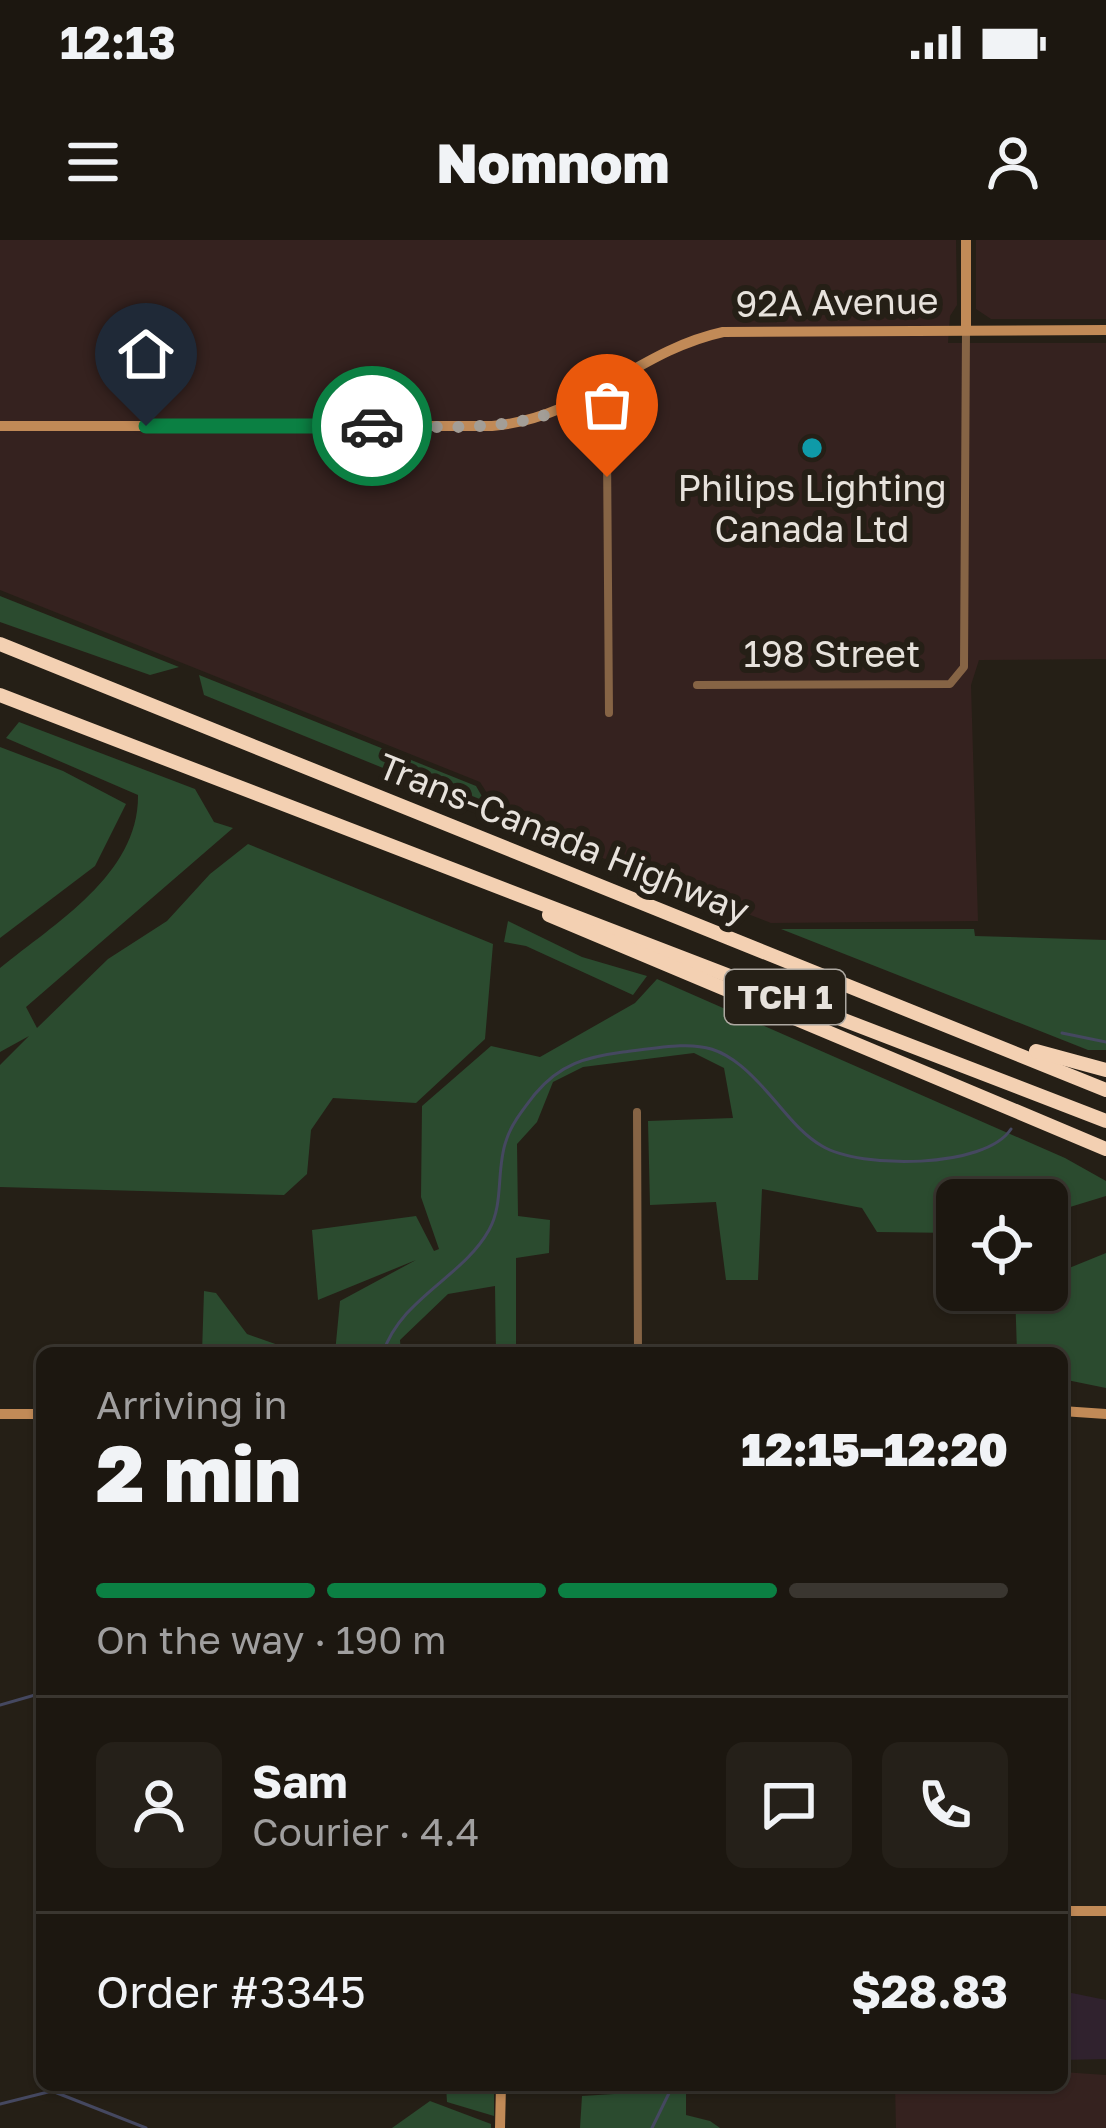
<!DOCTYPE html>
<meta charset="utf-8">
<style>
body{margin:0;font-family:"Golos Text",sans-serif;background:#252019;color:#f1f3f6;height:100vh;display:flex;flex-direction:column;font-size:45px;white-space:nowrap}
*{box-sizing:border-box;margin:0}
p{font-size:39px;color:#a09f9f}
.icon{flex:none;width:66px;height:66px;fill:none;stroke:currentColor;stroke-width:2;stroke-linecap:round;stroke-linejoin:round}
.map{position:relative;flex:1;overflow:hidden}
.details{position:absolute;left:36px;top:1107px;width:1032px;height:744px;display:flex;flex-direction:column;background:#1c1710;border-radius:18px;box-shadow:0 3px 9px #0004,0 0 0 3px #3a3630}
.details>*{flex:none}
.fabs{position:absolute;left:936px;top:939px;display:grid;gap:24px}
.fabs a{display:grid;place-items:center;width:132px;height:132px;border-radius:18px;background:#1c1710;box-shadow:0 3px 9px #0004,0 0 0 3px #3a3630;font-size:60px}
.pin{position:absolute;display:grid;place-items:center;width:102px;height:102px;color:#fff;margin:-123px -51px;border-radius:50% 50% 50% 0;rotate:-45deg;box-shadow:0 0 12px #0007}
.pin .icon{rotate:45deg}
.courier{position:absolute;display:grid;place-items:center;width:120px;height:120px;margin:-60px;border:9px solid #0b8043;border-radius:50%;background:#fff;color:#222;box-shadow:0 3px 15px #0007}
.overview em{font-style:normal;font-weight:800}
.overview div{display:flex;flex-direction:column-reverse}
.overview{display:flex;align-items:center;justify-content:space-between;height:204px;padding:0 60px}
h1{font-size:78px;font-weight:800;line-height:90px}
.bar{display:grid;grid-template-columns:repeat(4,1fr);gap:18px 12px;align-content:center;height:144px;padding:0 60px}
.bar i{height:15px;border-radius:9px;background:#3a3630}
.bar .on{background:#0b8043}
.bar p{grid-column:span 4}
.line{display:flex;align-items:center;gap:30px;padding:0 60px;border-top:3px solid #3a3630}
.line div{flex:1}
.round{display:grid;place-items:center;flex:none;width:126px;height:126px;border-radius:18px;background:#252019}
.status{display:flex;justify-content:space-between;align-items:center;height:84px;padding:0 60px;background:#1c1710;direction:ltr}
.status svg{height:33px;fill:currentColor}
header{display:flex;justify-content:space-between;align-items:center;height:156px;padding:0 60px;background:#1c1710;font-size:54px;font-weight:800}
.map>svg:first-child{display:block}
</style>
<div class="status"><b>12:13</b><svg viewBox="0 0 49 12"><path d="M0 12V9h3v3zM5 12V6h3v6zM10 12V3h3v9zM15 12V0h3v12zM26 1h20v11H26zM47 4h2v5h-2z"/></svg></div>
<header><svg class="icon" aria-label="menu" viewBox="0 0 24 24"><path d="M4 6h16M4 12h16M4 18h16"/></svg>Nomnom<svg class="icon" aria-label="person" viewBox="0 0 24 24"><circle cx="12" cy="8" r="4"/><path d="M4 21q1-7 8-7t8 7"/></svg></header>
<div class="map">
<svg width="1106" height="1888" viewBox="0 0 1106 1888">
<rect width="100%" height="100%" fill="#251f16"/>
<polygon fill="#30222e" points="1062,1751 1106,1760 1106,1819 1062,1820"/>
<g fill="#35221f">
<polygon points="0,0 956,0 957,65 950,76 948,103 1106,103 1106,419 979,420 971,445 978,681 771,683 504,580 480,542 0,350"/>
<polygon points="976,0 1106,0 1106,79 991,79 976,69"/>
<polygon points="1062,1832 1106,1835 1106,1888 896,1888 895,1845 1062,1845"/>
</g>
<g fill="#2b4b2f">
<polygon points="0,356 179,427 150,435 0,382"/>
<polygon points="199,435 476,546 491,572 204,455"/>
<path d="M19,482L195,549L214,582L233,588L26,767L37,788L108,719L167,681L210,634L248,604L493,704L485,799L416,863L333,858L311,890L307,934L284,955L0,947V825L29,796L0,812V728C55,683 139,634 138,555L6,498Z"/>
<polygon points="0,507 63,531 126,564 95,626 0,698"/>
<polygon points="508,681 582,717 647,736 633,755 526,706 504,702"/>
<polygon points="781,689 974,689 975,696 1106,700 1106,810 1088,810"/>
<polygon points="657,739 1065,918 1106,941 1106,956 1047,974 1047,960 957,960 957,993 877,992 862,968 762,949 758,1040 726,1040 716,962 650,965 648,881 733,878 724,828 694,813 583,827 553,842 537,882 517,904 518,976 550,980 549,1013 516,1018 516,1113 496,1113 495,1046 448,1054 400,1100 401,1113 335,1113 340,1061 416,1020 318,1060 312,990 416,976 434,1011 439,1009 421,957 422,866 491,806 540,817 635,763"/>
<polygon points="1106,1013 1106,1148 1062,1139 1062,1113 1017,1113 1015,1050 1047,1050 1047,1037"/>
<polygon points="204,1051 216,1053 247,1094 301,1113 202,1113"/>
<polygon points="446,1845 494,1845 494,1876 447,1862"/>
<polygon points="645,1845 686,1845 686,1875 710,1881 720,1888 580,1888 582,1856 630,1853"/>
<polygon points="430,1861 491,1884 491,1888 392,1888"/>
</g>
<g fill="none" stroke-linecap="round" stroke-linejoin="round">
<g stroke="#454860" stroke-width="3">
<polyline points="1062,793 1106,802"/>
<path d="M383,1113C401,1058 463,1037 489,990C504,964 496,929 506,901C511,884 525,867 535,854C560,824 586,817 623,812C703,802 719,795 776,862C789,877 803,895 822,906C860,929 985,929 1011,889"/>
<polyline points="0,1465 42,1453"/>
<polyline points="0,1864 52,1851 146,1888"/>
<polyline points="652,1888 673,1845"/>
</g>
<g stroke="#866445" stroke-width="8">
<polyline points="584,159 607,212 609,473"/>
<polyline points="697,445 950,444 964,427 966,90"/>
<polyline points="637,872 638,1113"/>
</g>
<g stroke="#c18a57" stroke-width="10">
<polyline points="966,90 966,0"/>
<path d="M0,186H492C585,178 636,111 723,92L1106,90"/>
<polyline points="1062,1171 1106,1174"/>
<polyline points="0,1174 42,1174"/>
<polyline points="1062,1671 1106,1671"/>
<polyline points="500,1888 501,1845"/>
</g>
<g stroke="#f3d0b2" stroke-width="14">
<polyline points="0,404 1106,850"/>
<polyline points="0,455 1106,881"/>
<polyline points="549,675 1106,909"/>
<polyline points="1036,811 1106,830"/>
</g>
</g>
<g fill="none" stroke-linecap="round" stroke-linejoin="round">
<path stroke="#a39e97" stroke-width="12" stroke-dasharray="0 21.6" d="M372,186C445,186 518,195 584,159L607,212V237"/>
<polyline stroke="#0b8043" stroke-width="15" points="146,186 372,186"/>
</g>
<circle fill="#0f9aa8" stroke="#251f16" stroke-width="4.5" cx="812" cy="208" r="12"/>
<g text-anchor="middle" stroke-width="12" stroke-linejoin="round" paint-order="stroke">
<rect fill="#251f16" stroke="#ada8a1" stroke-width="3" x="725" y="730" width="120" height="54" rx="9"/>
<g font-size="33" font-weight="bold" fill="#e7e2dc">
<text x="785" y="769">TCH 1</text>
</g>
<g font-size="36" fill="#e7e2dc" stroke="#251f16">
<text transform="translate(837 62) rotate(-1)" y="13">92A Avenue</text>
<text x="832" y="427">198 Street</text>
<text transform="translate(564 598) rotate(22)" y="13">Trans-Canada Highway</text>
</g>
<g font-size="36" fill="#e7e2dc" stroke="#251f16">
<text x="812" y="261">Philips Lighting<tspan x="812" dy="41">Canada Ltd</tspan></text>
</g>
</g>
</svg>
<div class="fabs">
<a><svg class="icon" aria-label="locate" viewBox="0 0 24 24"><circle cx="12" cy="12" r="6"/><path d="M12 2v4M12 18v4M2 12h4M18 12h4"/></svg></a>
</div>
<div class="pin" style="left:607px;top:237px;background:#ea580c"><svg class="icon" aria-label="bag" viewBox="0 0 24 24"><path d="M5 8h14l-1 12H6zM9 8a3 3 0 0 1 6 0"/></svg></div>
<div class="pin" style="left:146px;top:186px;background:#1f2937"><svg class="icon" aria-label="home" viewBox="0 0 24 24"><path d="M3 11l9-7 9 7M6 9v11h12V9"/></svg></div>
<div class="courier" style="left:372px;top:186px"><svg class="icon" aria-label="car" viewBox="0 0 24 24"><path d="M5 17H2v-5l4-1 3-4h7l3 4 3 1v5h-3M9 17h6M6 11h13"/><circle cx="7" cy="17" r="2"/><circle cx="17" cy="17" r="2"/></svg></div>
<section class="details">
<div class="overview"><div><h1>2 min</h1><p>Arriving in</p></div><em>12:15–12:20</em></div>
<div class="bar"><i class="on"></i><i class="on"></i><i class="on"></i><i></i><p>On the way · 190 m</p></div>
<div class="line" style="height:216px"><a class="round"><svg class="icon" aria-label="person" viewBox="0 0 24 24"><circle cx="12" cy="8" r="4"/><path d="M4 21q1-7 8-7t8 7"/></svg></a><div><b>Sam</b><p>Courier · 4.4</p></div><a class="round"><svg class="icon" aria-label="chat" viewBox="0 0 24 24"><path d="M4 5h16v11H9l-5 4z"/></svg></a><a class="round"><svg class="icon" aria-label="phone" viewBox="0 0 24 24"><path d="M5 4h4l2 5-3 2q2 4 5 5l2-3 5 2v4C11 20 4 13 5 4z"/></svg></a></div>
<div class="line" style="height:156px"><div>Order #3345</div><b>$28.83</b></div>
</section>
</div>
